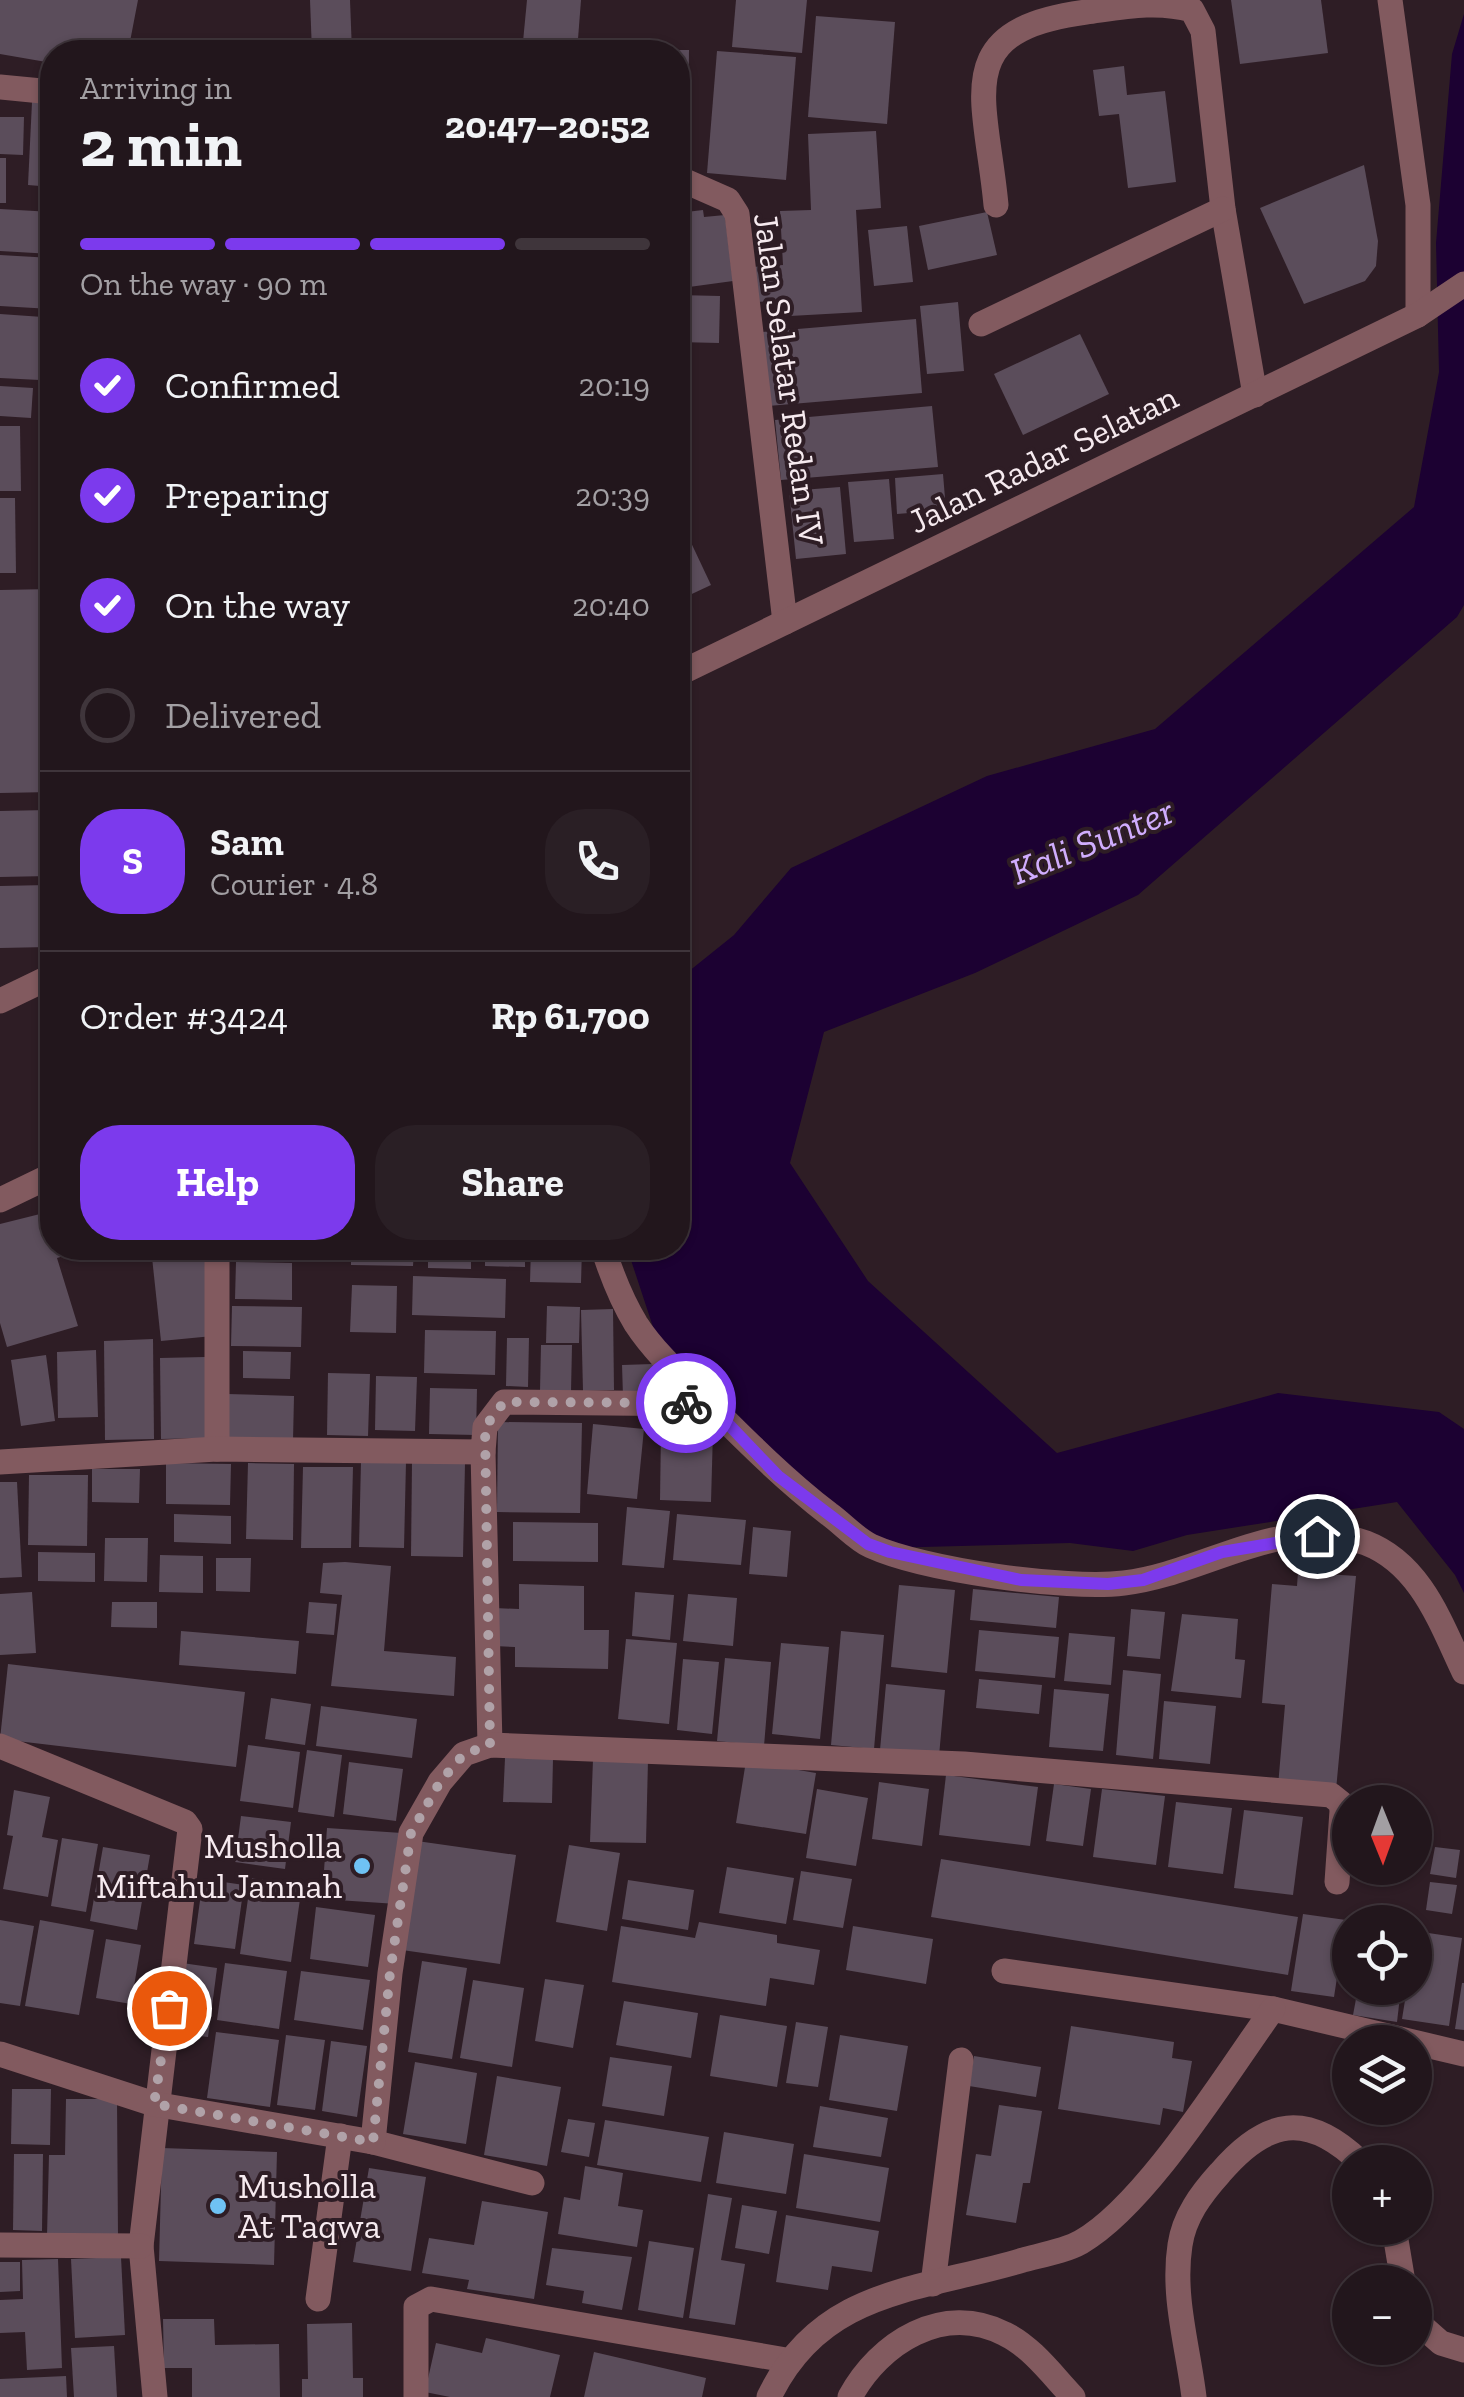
<!DOCTYPE html>
<meta charset="utf-8">
<style>
body{margin:0;font-family:"Zilla Slab",serif;background:#2a1f25;color:#f1f3f6;height:100vh;display:flex;flex-direction:column;font-size:38px;white-space:nowrap}
*{box-sizing:border-box;margin:0}
p{font-size:32px;color:#a29fa3}
.icon{flex:none;width:55px;height:55px;fill:none;stroke:currentColor;stroke-width:2;stroke-linecap:round;stroke-linejoin:round}
.map{position:relative;flex:1;overflow:hidden}
.panel{position:absolute;left:40px;top:40px;width:650px;height:1220px;display:flex;flex-direction:column;background:#22161c;border-radius:40px;box-shadow:0 2px 8px #0004,0 0 0 2px #3f353b}
.panel>*{flex:none}
.needle{width:65px;rotate:179deg}
.buttons{position:absolute;left:1332px;top:1785px;display:grid;gap:20px}
.buttons a{display:grid;place-items:center;width:100px;height:100px;border-radius:50%;background:#22161c;box-shadow:0 2px 8px #0004,0 0 0 2px #3f353b;font-size:50px}
.pin{position:absolute;display:grid;place-items:center;width:85px;height:85px;color:#fff;margin:-42px;border:5px solid #fff;border-radius:50%;box-shadow:0 2px 10px #0007}
.courier{position:absolute;display:grid;place-items:center;width:100px;height:100px;margin:-50px;border:8px solid #7c3aed;border-radius:50%;background:#fff;color:#222;box-shadow:0 2px 12px #0007}
.headline em{font-style:normal;font-weight:800}
.headline div{display:flex;flex-direction:column-reverse}
.headline{display:flex;align-items:center;justify-content:space-between;height:170px;padding:0 40px}
h1{font-size:65px;font-weight:800;line-height:75px}
.bar{display:grid;grid-template-columns:repeat(4,1fr);gap:15px 10px;align-content:center;height:120px;padding:0 40px}
.bar i{height:12px;border-radius:8px;background:#3f353b}
.bar .current{background:#7c3aed}
.bar p{grid-column:span 4}
.line{display:flex;align-items:center;gap:25px;padding:0 40px;border-top:2px solid #3f353b}
.line div{flex:1}
.round{display:grid;place-items:center;flex:none;width:105px;height:105px;border-radius:40px;background:#2a1f25}
ol{padding:0 40px;list-style:none}
li{display:flex;align-items:center;gap:30px;height:110px}
li p{margin-inline-start:auto}
li .icon{padding:10px;border-radius:50%;background:#7c3aed;color:#fff;stroke-width:4}
li:last-child{color:#a29fa3}
li i{width:55px;height:55px;border:5px solid #3f353b;border-radius:50%}
.action{display:flex;gap:20px;margin-top:auto;padding:20px 40px}
.action a{flex:1;height:115px;border-radius:40px;background:#7c3aed;color:#fff;font-size:40px;font-weight:800;line-height:115px;text-align:center}
.action a+a{background:#2a1f25;color:#f1f3f6}
.map>svg:first-child{display:block}
</style>
<div class="map">
<svg width="1464" height="2397" viewBox="0 0 1464 2397">
<rect width="100%" height="100%" fill="#2e1d25"/>
<polygon fill="#1c0132" points="1464,14 1464,605 1457,617 1138,895 975,973 824,1032 790,1163 868,1281 1057,1453 1278,1393 1439,1412 1464,1429 1464,1593 1455,1575 1397,1502 1187,1535 1133,1551 1070,1543 884,1548 793,1478 657,1339 627,1248 678,1248 678,980 734,935 791,868 987,776 1155,729 1414,507 1439,372 1436,243 1452,54"/>
<g fill="#5b4d5b">
<polygon points="0,0 138,0 128,52 52,52 52,63 0,54"/>
<polygon points="310,0 350,0 352,52 312,52"/>
<polygon points="527,0 581,0 577,52 522,52"/>
<polygon points="736,0 807,0 802,53 732,47"/>
<polygon points="1231,0 1321,0 1328,53 1240,64"/>
<polygon points="816,16 895,22 887,124 808,117"/>
<polygon points="678,50 689,50 688,137 678,136"/>
<polygon points="717,51 796,57 786,180 707,173"/>
<polygon points="1124,66 1127,95 1165,91 1176,182 1128,188 1119,114 1099,116 1093,70"/>
<polygon points="32,102 52,103 52,187 28,185"/>
<polygon points="0,117 24,117 23,155 0,154"/>
<polygon points="876,131 881,208 856,210 862,312 790,316 788,300 755,302 752,267 783,265 780,211 811,210 808,134"/>
<rect x="0" y="158" width="6" height="45"/>
<polygon points="1364,165 1378,241 1376,266 1365,281 1304,304 1260,208"/>
<polygon points="0,209 52,212 52,254 0,251"/>
<polygon points="703,210 704,217 725,215 733,281 689,287 685,253 678,254 678,213"/>
<polygon points="987,212 997,255 928,270 919,226"/>
<polygon points="907,226 913,282 874,286 868,230"/>
<polygon points="0,255 52,258 51,309 0,306"/>
<polygon points="678,295 720,296 719,343 678,342"/>
<polygon points="958,302 964,371 927,374 920,306"/>
<polygon points="0,314 43,317 40,380 0,378"/>
<polygon points="916,319 922,393 768,406 761,332"/>
<polygon points="1080,334 1109,394 1023,435 994,374"/>
<polygon points="0,386 33,388 31,418 0,416"/>
<polygon points="932,406 938,467 781,480 775,420"/>
<polygon points="0,426 20,426 21,491 0,491"/>
<polygon points="943,474 946,510 897,514 895,478"/>
<polygon points="889,479 894,539 854,542 848,482"/>
<polygon points="840,487 846,554 796,559 789,491"/>
<polygon points="0,498 15,498 16,573 0,573"/>
<polygon points="678,515 711,585 679,600 678,598"/>
<polygon points="52,589 52,792 0,793 0,590"/>
<polygon points="48,810 49,876 0,877 0,811"/>
<polygon points="47,885 48,947 0,948 0,886"/>
<polygon points="52,1211 52,1248 64,1248 67,1255 57,1258 78,1326 7,1347 0,1323 0,1224"/>
<polygon points="151,1248 204,1248 213,1336 161,1341"/>
<polygon points="279,1248 319,1248 318,1254 279,1253"/>
<polygon points="351,1248 414,1248 413,1266 351,1265"/>
<polygon points="428,1248 471,1248 471,1269 428,1268"/>
<polygon points="485,1248 525,1248 525,1267 485,1266"/>
<polygon points="531,1248 582,1248 581,1283 530,1282"/>
<polygon points="236,1262 292,1263 292,1300 235,1299"/>
<polygon points="413,1276 506,1279 505,1318 412,1315"/>
<polygon points="352,1285 397,1286 396,1333 350,1332"/>
<polygon points="232,1306 302,1307 301,1347 231,1346"/>
<polygon points="547,1306 580,1307 579,1343 546,1343"/>
<polygon points="613,1309 614,1390 583,1391 581,1310"/>
<polygon points="425,1330 496,1331 495,1375 424,1373"/>
<polygon points="507,1338 529,1338 528,1387 506,1386"/>
<polygon points="153,1339 154,1439 105,1440 104,1341"/>
<polygon points="541,1345 572,1345 571,1392 540,1391"/>
<polygon points="96,1350 98,1417 58,1418 57,1352"/>
<polygon points="243,1351 291,1352 290,1379 243,1378"/>
<polygon points="46,1355 55,1421 21,1426 11,1360"/>
<polygon points="205,1357 207,1438 161,1439 160,1358"/>
<polygon points="653,1364 654,1396 623,1397 622,1365"/>
<polygon points="328,1373 370,1374 368,1436 327,1435"/>
<polygon points="376,1376 417,1377 415,1431 375,1430"/>
<polygon points="430,1388 477,1389 476,1435 429,1434"/>
<polygon points="227,1394 294,1396 293,1441 226,1440"/>
<polygon points="498,1422 582,1423 580,1513 497,1512"/>
<polygon points="593,1424 644,1429 637,1499 587,1494"/>
<polygon points="661,1430 713,1431 711,1502 660,1500"/>
<polygon points="361,1461 406,1462 404,1548 359,1547"/>
<polygon points="412,1462 465,1463 463,1557 411,1556"/>
<polygon points="166,1463 231,1464 230,1505 166,1504"/>
<polygon points="248,1463 294,1464 293,1540 246,1539"/>
<polygon points="303,1467 353,1467 351,1548 301,1548"/>
<polygon points="92,1469 140,1469 139,1503 92,1502"/>
<polygon points="29,1475 88,1475 87,1546 28,1545"/>
<polygon points="0,1482 17,1482 22,1577 0,1578"/>
<polygon points="627,1507 670,1511 664,1568 622,1565"/>
<polygon points="174,1514 231,1516 231,1544 174,1542"/>
<polygon points="677,1514 746,1520 741,1565 673,1560"/>
<polygon points="513,1522 598,1523 598,1562 513,1561"/>
<polygon points="753,1527 791,1531 787,1577 749,1574"/>
<polygon points="105,1538 148,1538 147,1582 104,1581"/>
<polygon points="38,1552 95,1553 95,1582 38,1581"/>
<polygon points="160,1555 203,1556 203,1593 159,1592"/>
<polygon points="216,1558 251,1558 250,1592 216,1591"/>
<polygon points="345,1562 391,1566 384,1651 456,1657 454,1696 331,1686 342,1595 320,1593 323,1563"/>
<polygon points="1298,1572 1356,1576 1336,1790 1278,1786 1285,1705 1262,1703 1272,1584 1297,1586"/>
<polygon points="519,1584 584,1586 584,1630 609,1630 608,1669 515,1667 515,1647 494,1646 495,1608 519,1609"/>
<polygon points="899,1585 955,1590 947,1673 891,1667"/>
<polygon points="973,1589 1059,1597 1056,1628 970,1620"/>
<polygon points="32,1592 36,1653 0,1655 0,1594"/>
<polygon points="635,1592 674,1595 670,1640 632,1636"/>
<polygon points="688,1594 737,1598 733,1646 683,1641"/>
<polygon points="112,1602 157,1602 157,1628 111,1627"/>
<polygon points="309,1602 337,1604 334,1635 306,1633"/>
<polygon points="1131,1609 1165,1612 1160,1659 1127,1656"/>
<polygon points="1182,1614 1238,1619 1235,1659 1245,1660 1241,1698 1171,1691"/>
<polygon points="979,1630 1059,1637 1055,1678 975,1671"/>
<polygon points="181,1631 299,1641 296,1674 179,1665"/>
<polygon points="841,1631 884,1635 874,1749 831,1745"/>
<polygon points="1069,1633 1115,1637 1111,1685 1064,1681"/>
<polygon points="626,1639 677,1643 669,1724 618,1719"/>
<polygon points="781,1643 829,1647 820,1739 772,1734"/>
<polygon points="725,1658 771,1662 764,1746 717,1741"/>
<polygon points="683,1659 719,1662 712,1734 677,1730"/>
<polygon points="8,1664 245,1692 236,1767 0,1739"/>
<polygon points="1123,1670 1161,1674 1153,1759 1116,1755"/>
<polygon points="979,1679 1042,1685 1039,1714 976,1708"/>
<polygon points="886,1684 945,1690 939,1756 880,1750"/>
<polygon points="1054,1689 1109,1694 1103,1751 1049,1747"/>
<polygon points="271,1698 311,1704 305,1745 265,1739"/>
<polygon points="1164,1701 1216,1706 1210,1764 1159,1759"/>
<polygon points="321,1706 417,1719 412,1758 316,1746"/>
<polygon points="248,1745 300,1752 293,1808 240,1801"/>
<polygon points="307,1750 342,1755 334,1817 298,1812"/>
<polygon points="505,1758 553,1759 552,1803 503,1802"/>
<polygon points="593,1759 648,1760 646,1843 590,1842"/>
<polygon points="746,1761 816,1773 806,1834 736,1823"/>
<polygon points="349,1762 403,1769 396,1821 343,1814"/>
<polygon points="946,1775 1038,1787 1030,1846 939,1835"/>
<polygon points="879,1782 929,1789 922,1846 872,1839"/>
<polygon points="1054,1784 1091,1789 1083,1846 1046,1841"/>
<polygon points="817,1789 868,1798 856,1866 806,1858"/>
<polygon points="1102,1789 1165,1796 1156,1865 1093,1857"/>
<polygon points="14,1790 50,1797 42,1837 58,1840 48,1897 3,1889 13,1836 7,1835"/>
<polygon points="1176,1802 1232,1808 1223,1874 1168,1867"/>
<polygon points="1244,1810 1303,1817 1293,1895 1234,1888"/>
<polygon points="241,1816 291,1822 285,1869 235,1862"/>
<polygon points="327,1828 402,1833 397,1904 322,1899"/>
<polygon points="62,1838 98,1844 86,1912 51,1906"/>
<polygon points="417,1841 516,1855 500,1964 402,1950"/>
<polygon points="569,1845 620,1853 607,1931 556,1922"/>
<polygon points="103,1847 150,1855 137,1930 90,1921"/>
<polygon points="1435,1847 1460,1850 1456,1878 1430,1874"/>
<polygon points="941,1859 1298,1917 1288,1975 931,1917"/>
<polygon points="727,1867 794,1878 786,1924 719,1913"/>
<polygon points="801,1871 852,1879 843,1928 793,1920"/>
<polygon points="251,1878 302,1885 291,1962 240,1954"/>
<polygon points="203,1879 244,1885 235,1949 194,1944"/>
<polygon points="628,1880 694,1890 688,1930 622,1919"/>
<polygon points="1430,1882 1457,1885 1452,1914 1426,1910"/>
<polygon points="316,1907 375,1915 368,1967 310,1959"/>
<polygon points="1303,1914 1346,1920 1334,1997 1291,1991"/>
<polygon points="0,1920 34,1926 20,2006 0,2003"/>
<polygon points="40,1920 94,1930 79,2015 25,2006"/>
<polygon points="699,1922 777,1935 777,1943 820,1950 814,1985 770,1978 766,2006 612,1982 621,1926 695,1938"/>
<polygon points="853,1926 933,1939 926,1984 846,1970"/>
<polygon points="1415,1931 1462,1938 1449,2026 1402,2019 1407,1988 1415,1988"/>
<polygon points="106,1939 141,1945 131,2004 96,1998"/>
<polygon points="422,1961 467,1968 452,2059 408,2052"/>
<polygon points="182,1963 217,1968 208,2037 173,2033"/>
<polygon points="225,1963 287,1971 279,2029 217,2020"/>
<polygon points="301,1971 370,1980 363,2030 294,2020"/>
<polygon points="545,1979 584,1985 573,2048 535,2041"/>
<polygon points="473,1980 524,1988 512,2067 460,2058"/>
<polygon points="1462,1983 1464,1983 1464,2030 1455,2029"/>
<polygon points="1358,1988 1401,1988 1397,2022 1353,2015"/>
<polygon points="624,2001 698,2013 691,2058 616,2045"/>
<polygon points="720,2015 787,2026 777,2087 710,2076"/>
<polygon points="796,2022 828,2027 818,2087 786,2083"/>
<polygon points="1071,2026 1174,2042 1172,2058 1192,2061 1183,2112 1163,2108 1160,2125 1058,2109"/>
<polygon points="216,2032 279,2040 270,2107 207,2098"/>
<polygon points="286,2035 325,2040 315,2110 277,2105"/>
<polygon points="840,2035 908,2046 897,2111 829,2100"/>
<polygon points="331,2041 367,2046 357,2117 322,2111"/>
<polygon points="974,2056 1041,2067 1036,2097 969,2086"/>
<polygon points="610,2057 672,2066 664,2116 602,2106"/>
<polygon points="415,2062 477,2073 466,2144 403,2134"/>
<polygon points="497,2076 561,2087 547,2166 484,2155"/>
<polygon points="12,2089 51,2089 50,2145 11,2144"/>
<polygon points="66,2099 117,2099 118,2237 47,2236 49,2155 65,2155"/>
<polygon points="999,2105 1042,2111 1030,2183 1023,2183 1016,2223 966,2215 976,2154 991,2156"/>
<polygon points="820,2106 888,2118 881,2157 813,2147"/>
<polygon points="568,2119 595,2123 589,2157 561,2152"/>
<polygon points="605,2120 709,2137 701,2182 597,2165"/>
<polygon points="724,2132 794,2144 786,2194 716,2183"/>
<polygon points="162,2148 277,2152 274,2265 159,2261"/>
<polygon points="14,2154 43,2154 42,2231 13,2230"/>
<polygon points="804,2154 889,2168 880,2222 796,2208"/>
<polygon points="585,2166 623,2173 618,2206 643,2210 637,2247 558,2234 564,2197 580,2200"/>
<polygon points="369,2168 426,2177 411,2271 353,2262"/>
<polygon points="708,2194 732,2198 721,2260 745,2264 735,2325 689,2318"/>
<polygon points="482,2201 548,2212 534,2299 467,2289 469,2280 422,2273 429,2238 474,2245"/>
<polygon points="742,2205 777,2211 769,2254 735,2248"/>
<polygon points="786,2215 879,2231 872,2272 832,2266 828,2290 776,2282"/>
<polygon points="649,2241 694,2248 683,2318 638,2310"/>
<polygon points="552,2248 632,2257 622,2310 582,2303 584,2291 546,2285"/>
<polygon points="121,2257 125,2335 75,2338 71,2259"/>
<polygon points="58,2259 62,2368 27,2370 25,2332 0,2333 0,2300 23,2299 22,2260"/>
<polygon points="0,2262 20,2262 20,2291 0,2292"/>
<polygon points="163,2319 214,2319 215,2345 279,2344 280,2397 192,2397 192,2368 164,2368"/>
<polygon points="352,2323 353,2378 363,2378 363,2397 302,2397 302,2379 308,2379 307,2324"/>
<polygon points="486,2338 560,2355 550,2397 450,2397 425,2392 436,2343 482,2353"/>
<polygon points="114,2346 117,2397 74,2397 71,2348"/>
<polygon points="594,2352 706,2378 702,2397 584,2397"/>
<polygon points="66,2376 67,2397 0,2397 0,2379"/>
</g>
<g fill="none" stroke-linecap="round" stroke-linejoin="round">
<g stroke="#825a5f" stroke-width="25">
<polyline points="1390,0 1418,205 1418,315"/>
<polyline points="0,87 52,92"/>
<polyline points="678,178 728,200 737,214 785,622"/>
<path d="M996,205C986,97 948,30 1086,12C1123,7 1157,0 1192,10L1203,31L1223,209L1255,395"/>
<polyline points="981,324 1223,209"/>
<polyline points="678,674 1418,315 1464,284"/>
<polyline points="0,1001 52,976"/>
<polyline points="0,1200 52,1175"/>
<path d="M603,1248C611,1273 622,1301 636,1324C655,1353 682,1377 707,1402C747,1442 785,1480 829,1514C843,1524 856,1539 871,1546C924,1570 1066,1590 1124,1583C1204,1574 1283,1512 1366,1543C1421,1564 1441,1624 1464,1672"/>
<polyline points="217,1449 217,1248"/>
<polyline points="483,1452 490,1745"/>
<polyline points="0,1462 217,1449 483,1452 485,1427 504,1402 709,1404"/>
<polyline points="0,1746 185,1822 190,1829 141,2246 155,2397"/>
<polyline points="1004,1971 1273,2009 1464,2054"/>
<polyline points="0,2054 154,2104 373,2142 532,2183"/>
<polyline points="373,2142 390,1973 411,1833 440,1782 464,1754 490,1745 964,1764 1331,1795 1341,1803 1342,1811 1337,1882"/>
<polyline points="1394,2228 1403,2282"/>
<polyline points="0,2245 141,2246"/>
<polyline points="933,2284 961,2060"/>
<polyline points="318,2299 340,2136"/>
<polyline points="1415,2320 1441,2343 1464,2350"/>
<polyline points="416,2397 416,2307 431,2299 786,2360"/>
<path d="M769,2397C821,2288 920,2291 1023,2260C1042,2255 1065,2251 1081,2242C1147,2204 1226,2074 1273,2009"/>
<path d="M850,2397C879,2343 943,2302 1005,2334C1032,2347 1053,2376 1073,2397"/>
<path d="M1194,2397C1188,2347 1172,2296 1180,2245C1184,2217 1201,2194 1220,2173C1266,2119 1307,2111 1360,2162"/>
</g>
</g>
<g fill="none" stroke-linecap="round" stroke-linejoin="round">
<polyline stroke="#b0a2a8" stroke-width="10" stroke-dasharray="0 18" points="169,2008 154,2104 373,2142 390,1973 411,1833 440,1782 464,1754 490,1745 485,1427 504,1402 686,1403"/>
<polyline stroke="#7c3aed" stroke-width="12" points="686,1403 709,1404 778,1476 868,1544 890,1552 1021,1580 1108,1584 1143,1580 1222,1552 1317,1536"/>
</g>
<g fill="#6fc2f4" stroke="#2e1d25" stroke-width="4">
<circle cx="362" cy="1866" r="10"/>
<circle cx="218" cy="2206" r="10"/>
</g>
<g text-anchor="middle" stroke-width="8" stroke-linejoin="round" paint-order="stroke">
<g font-size="35" fill="#f6eaef" stroke="#2e1d25">
<text transform="translate(789 379) rotate(82)" y="12">Jalan Selatar Redan IV</text>
<text transform="translate(1043 459) rotate(-26)" y="12">Jalan Radar Selatan</text>
</g>
<g font-size="35" fill="#f6eaef" stroke="#2e1d25" text-anchor="end">
<text x="342" y="1858">Musholla<tspan x="342" dy="40">Miftahul Jannah</tspan></text>
<text x="238" y="2198" text-anchor="start">Musholla<tspan x="238" dy="40">At Taqwa</tspan></text>
</g>
<g font-size="38" font-style="italic" fill="#d0adfd" stroke="#2e1d25">
<text transform="translate(1092 841) rotate(-22)" y="13">Kali Sunter</text>
</g>
</g>
</svg>
<div class="buttons">
<a><svg class="needle" viewBox="-14 -14 28 28"><path d="M0-13l5 13h-10z" fill="#e53935"/><path d="M0 13l5-13h-10z" fill="#a29fa3"/></svg></a>
<a><svg class="icon" aria-label="locate" viewBox="0 0 24 24"><circle cx="12" cy="12" r="6"/><path d="M12 2v4M12 18v4M2 12h4M18 12h4"/></svg></a>
<a><svg class="icon" aria-label="layers" viewBox="0 0 24 24"><path d="M12 4l9 5-9 5-9-5zM3 14l9 5 9-5"/></svg></a>
<a>+</a>
<a>−</a>
</div>
<div class="pin" style="left:169px;top:2008px;background:#ea580c"><svg class="icon" aria-label="bag" viewBox="0 0 24 24"><path d="M5 8h14l-1 12H6zM9 8a3 3 0 0 1 6 0"/></svg></div>
<div class="pin" style="left:1317px;top:1536px;background:#1f2937"><svg class="icon" aria-label="home" viewBox="0 0 24 24"><path d="M3 11l9-7 9 7M6 9v11h12V9"/></svg></div>
<div class="courier" style="left:686px;top:1403px"><svg class="icon" aria-label="bike" viewBox="0 0 24 24"><circle cx="6" cy="16" r="4"/><circle cx="18" cy="16" r="4"/><path d="M6 16l4-8h5l3 8M10 8l3 8H6M13 5h3"/></svg></div>
<section class="panel">
<div class="headline"><div><h1>2 min</h1><p>Arriving in</p></div><em>20:47–20:52</em></div>
<div class="bar"><i class="current"></i><i class="current"></i><i class="current"></i><i></i><p>On the way · 90 m</p></div>
<ol>
<li><svg class="icon" aria-label="check" viewBox="0 0 24 24"><path d="M5 12l5 5 9-10"/></svg>Confirmed<p>20:19</p></li>
<li><svg class="icon" aria-label="check" viewBox="0 0 24 24"><path d="M5 12l5 5 9-10"/></svg>Preparing<p>20:39</p></li>
<li><svg class="icon" aria-label="check" viewBox="0 0 24 24"><path d="M5 12l5 5 9-10"/></svg>On the way<p>20:40</p></li>
<li><i></i>Delivered</li>
</ol>
<div class="line" style="height:180px"><b class="round" style="background:#7c3aed;color:#fff">S</b><div><b>Sam</b><p>Courier · 4.8</p></div><a class="round"><svg class="icon" aria-label="phone" viewBox="0 0 24 24"><path d="M5 4h4l2 5-3 2q2 4 5 5l2-3 5 2v4C11 20 4 13 5 4z"/></svg></a></div>
<div class="line" style="height:130px"><div>Order #3424</div><b>Rp 61,700</b></div>
<div class="action"><a>Help</a><a>Share</a></div>
</section>
</div>
